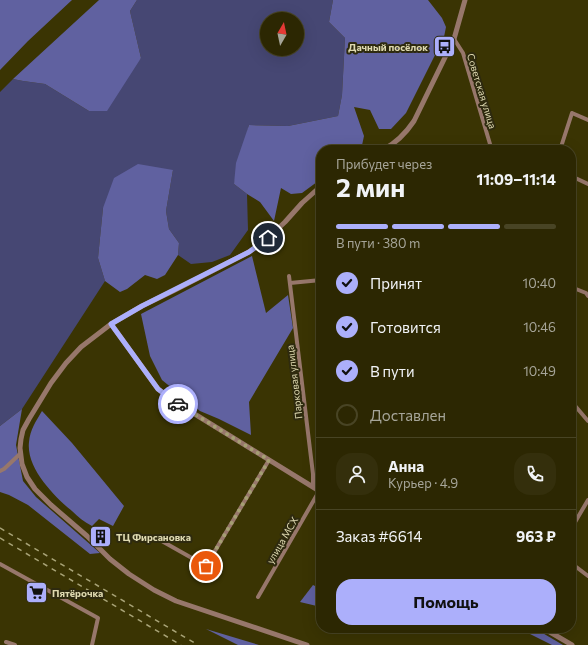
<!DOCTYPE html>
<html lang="ru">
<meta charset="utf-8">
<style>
body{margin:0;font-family:Commissioner,sans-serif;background:#342f0c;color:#f1f3f6;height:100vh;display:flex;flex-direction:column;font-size:15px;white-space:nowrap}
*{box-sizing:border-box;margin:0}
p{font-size:13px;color:#a6a599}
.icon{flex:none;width:22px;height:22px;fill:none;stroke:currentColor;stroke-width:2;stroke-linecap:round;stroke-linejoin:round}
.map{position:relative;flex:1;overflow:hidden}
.details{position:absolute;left:316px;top:145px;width:260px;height:488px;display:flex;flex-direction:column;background:#2c2702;border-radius:16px;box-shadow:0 4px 16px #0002,0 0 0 1px #484424}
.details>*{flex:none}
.needle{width:26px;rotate:9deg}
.fabs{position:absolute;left:260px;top:12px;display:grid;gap:8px}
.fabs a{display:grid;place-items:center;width:44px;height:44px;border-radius:50%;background:#2c2702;box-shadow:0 4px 16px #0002,0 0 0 1px #484424;font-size:20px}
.pin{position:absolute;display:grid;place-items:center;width:34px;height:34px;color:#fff;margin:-17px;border:2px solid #fff;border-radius:50%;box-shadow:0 1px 4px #0007}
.courier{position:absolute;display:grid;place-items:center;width:40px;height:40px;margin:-20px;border:3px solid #acaffb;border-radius:50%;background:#fff;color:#222;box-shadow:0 1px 5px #0007}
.overview em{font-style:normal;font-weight:700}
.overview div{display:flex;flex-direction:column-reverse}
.overview{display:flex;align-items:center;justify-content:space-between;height:68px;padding:0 20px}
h1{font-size:26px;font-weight:700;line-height:30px}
.bar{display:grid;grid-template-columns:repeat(4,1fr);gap:6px 4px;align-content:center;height:48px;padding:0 20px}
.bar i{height:5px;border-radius:3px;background:#484424}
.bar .on{background:#acaffb}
.bar p{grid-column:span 4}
.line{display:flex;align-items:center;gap:10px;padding:0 20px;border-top:1px solid #484424}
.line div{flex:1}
.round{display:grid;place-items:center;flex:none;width:42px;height:42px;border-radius:16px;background:#342f0c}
ol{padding:0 20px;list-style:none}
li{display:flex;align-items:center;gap:12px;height:44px}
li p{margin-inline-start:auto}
li .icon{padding:4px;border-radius:50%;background:#acaffb;color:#111;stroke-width:4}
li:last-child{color:#a6a599}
li i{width:22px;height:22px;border:2px solid #484424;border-radius:50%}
.primary-button{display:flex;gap:8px;margin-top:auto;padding:8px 20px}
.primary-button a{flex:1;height:46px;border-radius:16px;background:#acaffb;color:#111;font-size:16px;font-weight:700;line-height:46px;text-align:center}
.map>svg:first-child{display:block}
</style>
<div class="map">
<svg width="588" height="645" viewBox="0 0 588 645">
<rect width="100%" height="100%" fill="#3a3403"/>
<path fill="#464773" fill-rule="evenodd" d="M137,0H333L329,22L345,38L342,95L338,116L288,126L249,125L234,184L247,194L248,230L230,255L212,262L191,264L178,255L179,243L169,229L166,211L173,170L103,208L98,258L105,281L22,409L0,426V92L13,79L23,81L45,84L89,111L141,58L130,11ZM267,19H297V49H267Z"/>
<g fill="#6061a0">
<polygon points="0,0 72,0 28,41 0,70"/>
<polygon points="99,0 137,0 130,11 141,58 107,111 89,111 45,84 23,81 13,79"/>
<polygon points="333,0 428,0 442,18 446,27 444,37 406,113 391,129 379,129 370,110 354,107 364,136 361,150 321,150 321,179 302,193 291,194 281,188 274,221 260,202 247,194 234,184 236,163 249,125 288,126 338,116 342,95 345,38 329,22"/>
<polygon points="138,164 173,170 166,211 169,229 179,243 178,255 165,275 157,279 145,275 127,289 120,292 105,281 98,258 103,208 114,178"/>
<polygon points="252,256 266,313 288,295 293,328 249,402 251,435 219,419 200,411 162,380 150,356 141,314"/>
<polygon points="22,409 16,445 23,481 36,497 100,553 90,554 28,505 9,495 0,492 0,426"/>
<path d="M42,411L72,443L124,506L113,526L99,519L92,526C84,522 78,517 72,511C54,496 26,468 29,442C30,430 36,421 42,411Z"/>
<polygon points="313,585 321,589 321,607 300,602"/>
<polygon points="527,628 534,628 563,645 552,645 526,632"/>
<polygon points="206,629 259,645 238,645"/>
</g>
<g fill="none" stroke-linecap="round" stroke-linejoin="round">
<g stroke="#97776b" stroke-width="4">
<polyline points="454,39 463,53 490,144 491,150"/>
<polyline points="560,150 572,113 588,120"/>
<polyline points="571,176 588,184"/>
<polyline points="289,276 313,474 313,486"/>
<polyline points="290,283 321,280"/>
<polyline points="571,287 586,293 588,296"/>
<polyline points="571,401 588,421"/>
<polyline points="0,471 4,469 21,453"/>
<polyline points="571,529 588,500"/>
<polyline points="160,540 206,566 269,460"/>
<polyline points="571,563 588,576"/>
<polyline points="0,564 98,618 92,645"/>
<polyline points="258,597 318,493 321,492"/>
<polyline points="6,642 15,645"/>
</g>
<g stroke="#97776b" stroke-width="5">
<path d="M383,150C396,143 406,133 414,121L454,39L465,0"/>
<polyline points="111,324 158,389 172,400 321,492"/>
<polyline points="543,628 572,645"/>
<polyline points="307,645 176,601 154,590 129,574 110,559 87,536 51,505 35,489 27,477 22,464 20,448 21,439 23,430 29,419 51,383 66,363 81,347 111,324 142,306 173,291 249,252 268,238 285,222 302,203 321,186"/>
</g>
<g stroke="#a8a377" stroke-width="1.5" stroke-dasharray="5 5" stroke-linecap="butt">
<polyline points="0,528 198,645"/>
<polyline points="0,538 181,645"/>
</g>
</g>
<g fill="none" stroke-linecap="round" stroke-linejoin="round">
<polyline stroke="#a59f73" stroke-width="4" stroke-dasharray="0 7.2" points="178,404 269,460 206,566"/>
<polyline stroke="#acaffb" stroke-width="5" points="178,404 158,389 111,324 142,306 249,252 268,238"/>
</g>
<defs>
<symbol id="bus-square" viewBox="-11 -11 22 22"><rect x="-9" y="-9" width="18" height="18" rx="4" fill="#acaffb" stroke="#2e2a0f"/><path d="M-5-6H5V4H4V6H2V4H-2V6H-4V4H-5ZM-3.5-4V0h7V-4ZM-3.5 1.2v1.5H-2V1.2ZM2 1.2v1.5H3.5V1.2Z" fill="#111"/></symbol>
<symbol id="building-square" viewBox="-11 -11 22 22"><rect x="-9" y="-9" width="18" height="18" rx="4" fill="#acaffb" stroke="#2e2a0f"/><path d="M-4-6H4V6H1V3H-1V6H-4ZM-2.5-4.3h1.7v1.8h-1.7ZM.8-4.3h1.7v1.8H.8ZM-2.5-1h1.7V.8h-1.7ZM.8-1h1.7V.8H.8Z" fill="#111"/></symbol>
<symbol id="supermarket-square" viewBox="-11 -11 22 22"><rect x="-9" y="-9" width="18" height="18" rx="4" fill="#acaffb" stroke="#2e2a0f"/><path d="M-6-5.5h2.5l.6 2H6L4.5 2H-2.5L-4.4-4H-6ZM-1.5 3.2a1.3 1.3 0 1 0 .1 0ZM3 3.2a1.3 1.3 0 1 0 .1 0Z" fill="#111"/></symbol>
</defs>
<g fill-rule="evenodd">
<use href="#bus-square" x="432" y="34" width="25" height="25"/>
<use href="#building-square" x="88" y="524" width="25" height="25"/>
<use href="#supermarket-square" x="24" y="580" width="25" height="25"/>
</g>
<g text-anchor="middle" stroke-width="4" stroke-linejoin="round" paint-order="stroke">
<g font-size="10" font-weight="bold" fill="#ded9b0" stroke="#2e2a0f" text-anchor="start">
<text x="428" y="51" text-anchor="end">Дачный посёлок</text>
<text x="116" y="541">ТЦ Фирсановка</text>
<text x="52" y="597">Пятёрочка</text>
</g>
<g font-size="10" fill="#ded9b0" stroke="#2e2a0f">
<text transform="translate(482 91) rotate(73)" y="4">Советская улица</text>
<text transform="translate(294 382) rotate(-97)" y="4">Парковая улица</text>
<text transform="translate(282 540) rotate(-60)" y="4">улица МСХ</text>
</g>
</g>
</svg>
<div class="fabs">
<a><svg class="needle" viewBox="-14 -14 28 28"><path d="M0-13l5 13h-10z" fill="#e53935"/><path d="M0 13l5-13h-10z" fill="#a6a599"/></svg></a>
</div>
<div class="pin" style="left:206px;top:566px;background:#ea580c"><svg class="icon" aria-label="bag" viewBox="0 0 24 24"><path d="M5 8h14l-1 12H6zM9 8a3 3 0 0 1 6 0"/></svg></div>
<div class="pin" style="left:268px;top:238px;background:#1f2937"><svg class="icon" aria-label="home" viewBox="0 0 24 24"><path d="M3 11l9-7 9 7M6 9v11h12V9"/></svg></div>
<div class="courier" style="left:178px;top:404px"><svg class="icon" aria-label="car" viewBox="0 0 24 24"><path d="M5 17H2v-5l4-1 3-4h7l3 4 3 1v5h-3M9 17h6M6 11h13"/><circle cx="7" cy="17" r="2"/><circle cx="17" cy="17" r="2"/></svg></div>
<section class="details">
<div class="overview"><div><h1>2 мин</h1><p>Прибудет через</p></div><em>11:09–11:14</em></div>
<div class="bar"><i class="on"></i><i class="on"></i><i class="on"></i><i></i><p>В пути · 380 m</p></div>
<ol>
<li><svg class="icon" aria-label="check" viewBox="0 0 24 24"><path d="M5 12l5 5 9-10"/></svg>Принят<p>10:40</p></li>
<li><svg class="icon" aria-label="check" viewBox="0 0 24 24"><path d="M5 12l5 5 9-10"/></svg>Готовится<p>10:46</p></li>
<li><svg class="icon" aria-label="check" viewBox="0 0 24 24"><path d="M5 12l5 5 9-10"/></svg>В пути<p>10:49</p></li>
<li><i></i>Доставлен</li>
</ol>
<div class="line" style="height:72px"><a class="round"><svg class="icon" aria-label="person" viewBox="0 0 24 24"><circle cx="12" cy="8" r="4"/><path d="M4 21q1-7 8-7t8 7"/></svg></a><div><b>Анна</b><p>Курьер · 4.9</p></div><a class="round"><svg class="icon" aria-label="phone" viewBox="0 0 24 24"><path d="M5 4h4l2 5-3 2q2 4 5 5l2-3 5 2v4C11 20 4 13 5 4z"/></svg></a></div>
<div class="line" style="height:52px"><div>Заказ #6614</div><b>963 ₽</b></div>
<div class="primary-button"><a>Помощь</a></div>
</section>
</div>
